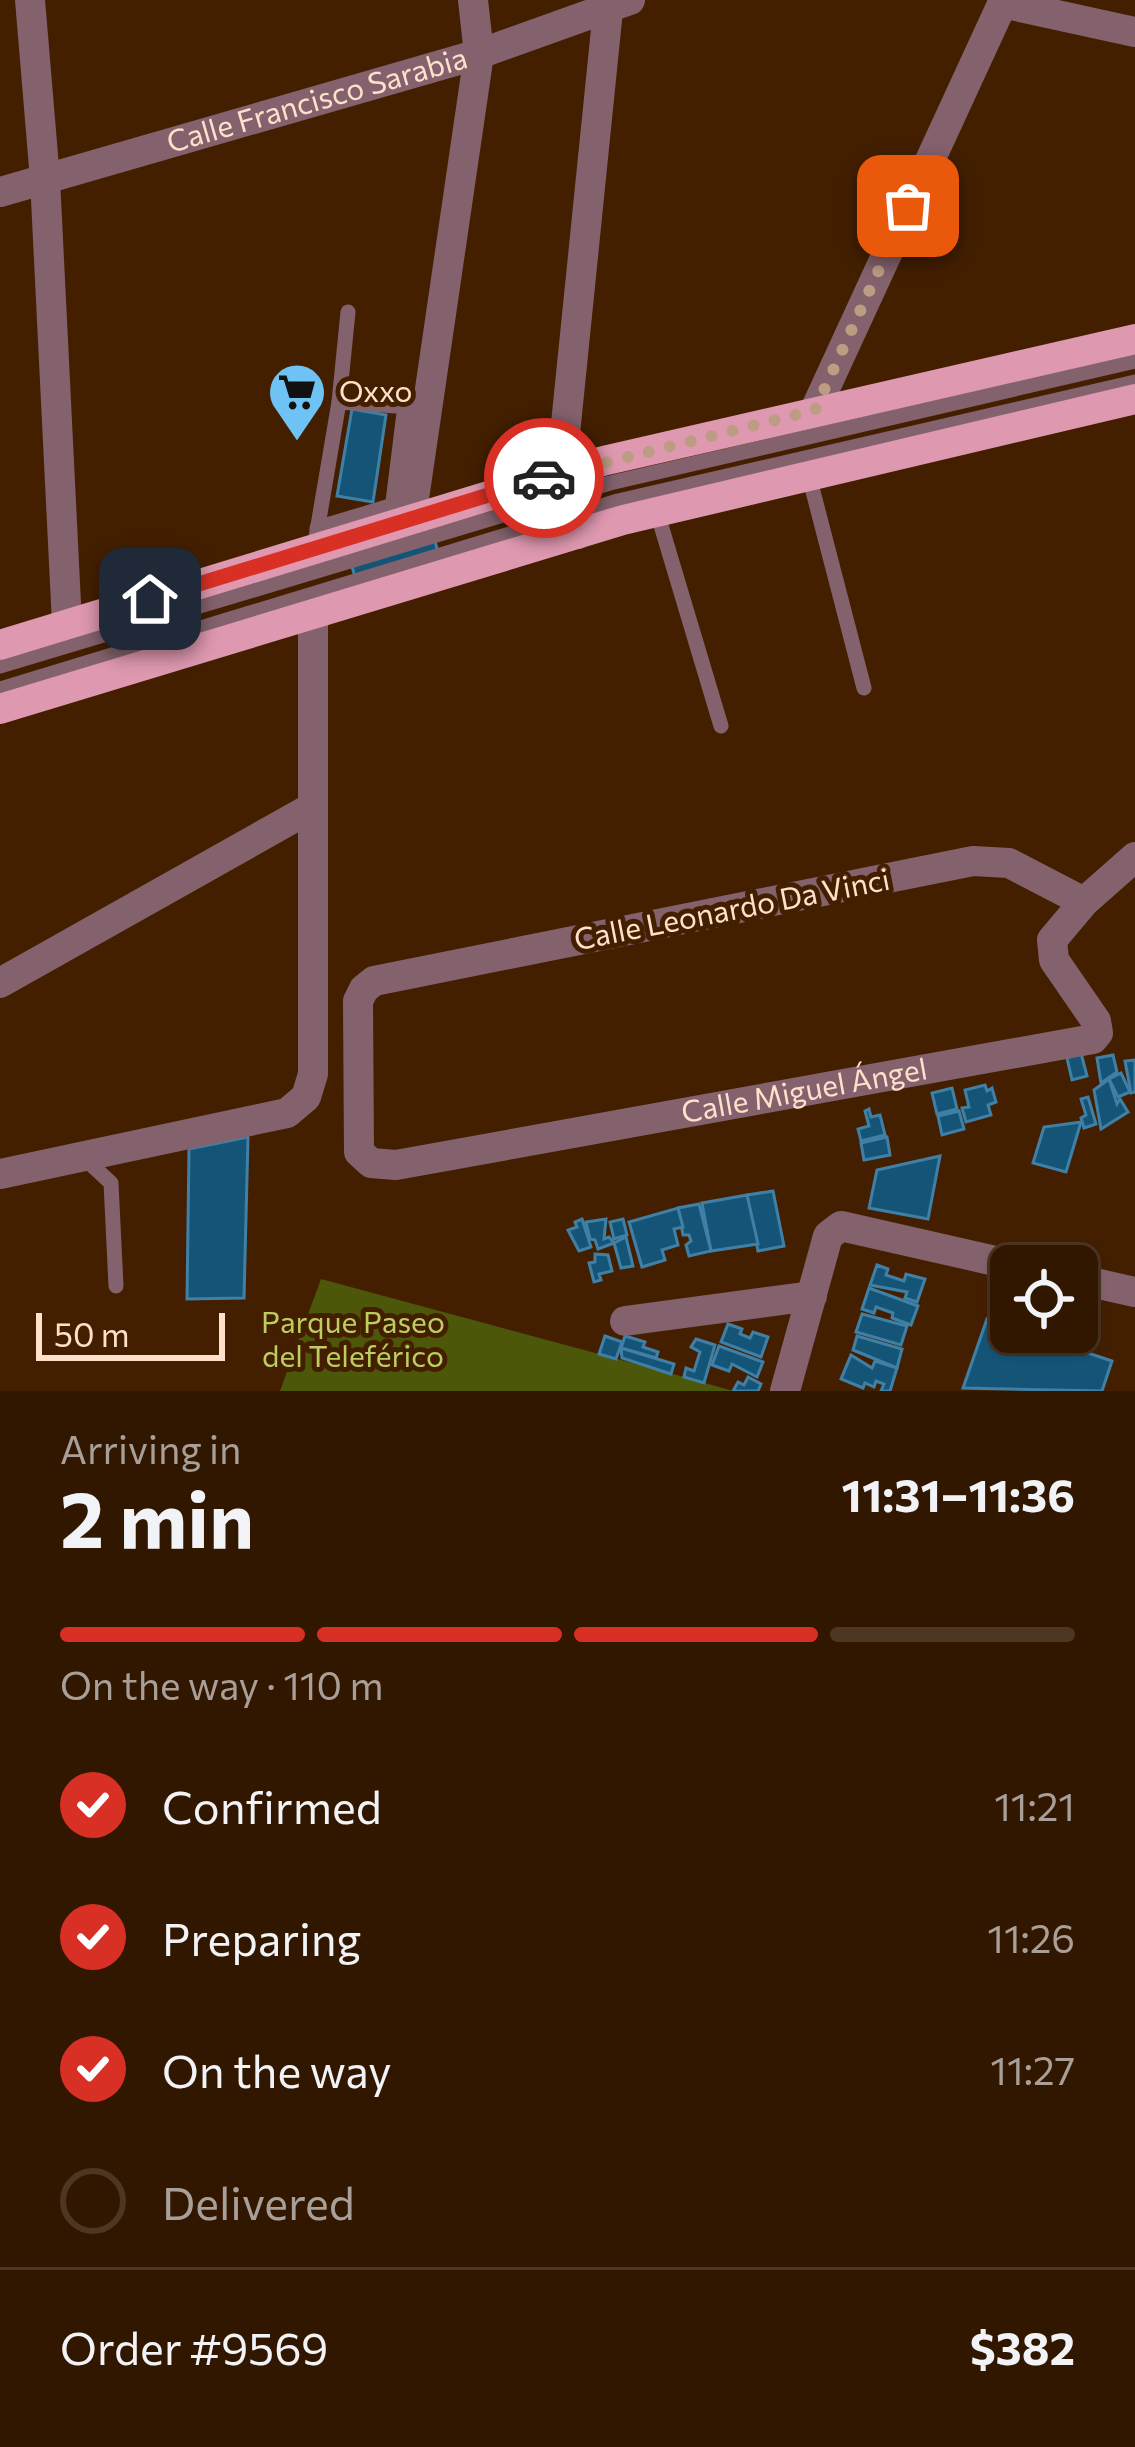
<!DOCTYPE html>
<meta charset="utf-8">
<style>
body{margin:0;font-family:Commissioner,sans-serif;background:#3a200a;color:#f1f3f6;height:100vh;display:flex;flex-direction:column;font-size:45px;white-space:nowrap}
*{box-sizing:border-box;margin:0}
p{font-size:39px;color:#a89f99}
.icon{flex:none;width:66px;height:66px;fill:none;stroke:currentColor;stroke-width:2;stroke-linecap:round;stroke-linejoin:round}
.map{position:relative;height:1391px;overflow:hidden}
.drawer{display:flex;flex-direction:column;background:#321700;flex:1}
.drawer>*{flex:none}
.controls{position:absolute;left:990px;top:1245px;display:grid;gap:24px}
.controls a{display:grid;place-items:center;width:108px;height:108px;border-radius:18px;background:#321700;box-shadow:0 3px 9px #0004,0 0 0 3px #4d3622;font-size:60px}
.scale{position:absolute;left:36px;bottom:30px;width:189px;box-sizing:border-box;padding-left:12px;border:6px solid #fee0cb;border-top:0;font-size:33px;line-height:42px;white-space:nowrap;color:#fee0cb;-webkit-text-stroke:9px #431f00;paint-order:stroke}
.pin{position:absolute;display:grid;place-items:center;width:102px;height:102px;color:#fff;margin:-51px;border-radius:24px;box-shadow:0 6px 18px #0006}
.courier{position:absolute;display:grid;place-items:center;width:120px;height:120px;margin:-60px;border:9px solid #d93025;border-radius:50%;background:#fff;color:#222;box-shadow:0 3px 15px #0007}
.overview em{font-style:normal;font-weight:700}
.overview div{display:flex;flex-direction:column-reverse}
.overview{display:flex;align-items:center;justify-content:space-between;height:204px;padding:0 60px}
h1{font-size:78px;font-weight:700;line-height:90px}
.bar{display:grid;grid-template-columns:repeat(4,1fr);gap:18px 12px;align-content:center;height:144px;padding:0 60px}
.bar i{height:15px;border-radius:9px;background:#4d3622}
.bar .active{background:#d93025}
.bar p{grid-column:span 4}
.line{display:flex;align-items:center;gap:30px;padding:0 60px;border-top:3px solid #4d3622}
.line div{flex:1}
ol{padding:0 60px;list-style:none}
li{display:flex;align-items:center;gap:36px;height:132px}
li p{margin-inline-start:auto}
li .icon{padding:12px;border-radius:50%;background:#d93025;color:#fff;stroke-width:4}
li:last-child{color:#a89f99}
li i{width:66px;height:66px;border:6px solid #4d3622;border-radius:50%}
.map>svg:first-child{display:block}
</style>
<div class="map">
<svg width="1135" height="1391" viewBox="0 0 1135 1391">
<rect width="100%" height="100%" fill="#431f00"/>
<polygon fill="#4d5709" points="321,1279 684,1377 733,1391 280,1391"/>
<g fill="#145577" stroke="#4180a6" stroke-width="3">
<polygon points="352,409 386,415 373,502 337,496"/>
<polygon points="434,538 438,552 355,577 351,563"/>
<polygon points="1081,1053 1087,1076 1072,1080 1067,1058"/>
<polygon points="1113,1055 1117,1072 1101,1083 1097,1058"/>
<polygon points="1135,1060 1135,1092 1131,1093 1125,1061"/>
<polygon points="1121,1073 1130,1092 1118,1097 1109,1079"/>
<polygon points="1109,1079 1117,1104 1120,1099 1128,1112 1101,1129 1094,1090"/>
<polygon points="985,1085 987,1091 992,1088 996,1102 988,1105 991,1115 966,1122 962,1108 969,1107 965,1090"/>
<polygon points="952,1088 957,1109 937,1114 932,1093"/>
<polygon points="1088,1097 1096,1124 1084,1128 1081,1118 1086,1115 1081,1099"/>
<polygon points="869,1109 871,1117 880,1115 885,1135 861,1141 858,1129 869,1126 865,1111"/>
<polygon points="959,1111 964,1129 942,1135 938,1116"/>
<polygon points="1081,1122 1066,1172 1033,1163 1044,1127"/>
<polygon points="248,1137 244,1298 187,1299 189,1149"/>
<polygon points="887,1137 890,1155 864,1160 861,1143"/>
<polygon points="940,1156 928,1219 869,1208 877,1170"/>
<polygon points="773,1191 784,1246 758,1251 747,1195"/>
<polygon points="747,1195 758,1244 711,1251 702,1203"/>
<polygon points="699,1204 711,1251 689,1256 686,1245 691,1241 689,1235 683,1235 678,1208"/>
<polygon points="678,1208 683,1227 674,1229 678,1245 662,1250 665,1260 642,1267 629,1222"/>
<polygon points="582,1219 591,1247 579,1251 568,1230 577,1227 575,1222"/>
<polygon points="606,1219 604,1239 609,1237 614,1243 598,1249 595,1240 590,1239 586,1222"/>
<polygon points="623,1219 627,1235 614,1239 610,1222"/>
<polygon points="626,1237 633,1266 621,1268 614,1243"/>
<polygon points="595,1254 608,1255 612,1271 599,1274 601,1280 594,1282 589,1263 595,1262"/>
<polygon points="877,1265 888,1269 886,1275 904,1281 906,1274 925,1279 917,1302 905,1298 907,1292 870,1285"/>
<polygon points="869,1288 918,1306 911,1325 892,1318 893,1313 876,1307 874,1313 862,1309"/>
<polygon points="862,1314 907,1326 901,1345 856,1332"/>
<polygon points="987,1319 1011,1327 1011,1332 1025,1332 1112,1361 1102,1391 963,1388"/>
<polygon points="728,1324 742,1329 740,1334 750,1338 753,1332 768,1337 761,1357 721,1342"/>
<polygon points="605,1336 622,1342 616,1359 599,1354"/>
<polygon points="625,1336 645,1342 643,1347 658,1352 656,1358 621,1348"/>
<polygon points="857,1336 902,1349 897,1368 853,1350"/>
<polygon points="696,1339 715,1345 704,1383 684,1377 686,1368 694,1371 700,1352 691,1347"/>
<polygon points="719,1346 763,1362 757,1377 732,1364 729,1371 712,1365"/>
<polygon points="621,1348 674,1364 671,1374 622,1358"/>
<polygon points="851,1355 872,1368 875,1361 897,1368 890,1391 881,1391 884,1384 876,1381 874,1387 865,1383 863,1388 841,1379"/>
<polygon points="748,1377 761,1384 758,1391 733,1391 738,1382 744,1385"/>
</g>
<g fill="none" stroke-linecap="round" stroke-linejoin="round">
<g stroke="#84626d" stroke-width="15">
<polyline points="339,402 348,312"/>
<polyline points="809,476 864,688"/>
<polyline points="657,512 721,726"/>
<polyline points="390,526 405,405"/>
<polyline points="317,528 400,503"/>
<polyline points="314,549 339,402 424,408"/>
<polyline points="0,666 610,483 1135,361"/>
<polyline points="0,689 618,501 1135,382"/>
<polyline points="84,1158 111,1183 116,1286"/>
</g>
<g stroke="#84626d" stroke-width="30">
<polyline points="30,0 45,179 67,624"/>
<polyline points="1002,3 1135,32"/>
<path id="s1" d="M0,192L479,54L630,0"/>
<polyline points="815,410 1004,0"/>
<polyline points="411,519 479,54 473,0"/>
<polyline points="578,534 561,473 609,0"/>
<path id="s2" d="M1084,902L1009,863L973,861L374,981L364,989L358,1001L359,1152L371,1163L396,1165L1093,1039L1098,1033L1096,1021L1054,960L1052,940L1084,902L1135,857"/>
<polyline points="0,983 311,808"/>
<polyline points="0,1174 287,1113 306,1097 313,1074 313,614"/>
<polyline points="1077,1279 1135,1292"/>
<polyline points="625,1321 812,1296"/>
<polyline points="785,1391 828,1236 841,1226 1017,1266"/>
</g>
<g stroke="#de98b0" stroke-width="30">
<polyline points="0,645 603,461 1135,339"/>
<polyline points="0,709 623,520 1135,399"/>
</g>
</g>
<g fill="none" stroke-linecap="round" stroke-linejoin="round">
<polyline stroke="#bd9c84" stroke-width="12" stroke-dasharray="0 21.6" points="544,478 815,410 908,206"/>
<polyline stroke="#d93025" stroke-width="15" points="150,599 544,478"/>
</g>
<defs>
<symbol id="supermarket-pin" viewBox="-11 -11 22 30"><path d="M0 17L-7.5 6A9.5 9.5 0 1 1 7.5 6Z" fill="#6fc2f4" stroke="#431f00"/><path d="M-6-5.5h2.5l.6 2H6L4.5 2H-2.5L-4.4-4H-6ZM-1.5 3.2a1.3 1.3 0 1 0 .1 0ZM3 3.2a1.3 1.3 0 1 0 .1 0Z" fill="#111"/></symbol>
</defs>
<g fill-rule="evenodd">
<use href="#supermarket-pin" x="264" y="359" width="66" height="90"/>
</g>
<g text-anchor="middle" stroke-width="10" stroke-linejoin="round" paint-order="stroke">
<g font-size="30" fill="#fee0cb" stroke="#431f00">
<text dy="10" stroke="none"><textPath href="#s1" startOffset="330">Calle Francisco Sarabia</textPath></text>
<text transform="translate(732 910) rotate(-11)" y="10">Calle Leonardo Da Vinci</text>
<text dy="10" stroke="none"><textPath href="#s2" startOffset="1365">Calle Miguel Ángel</textPath></text>
</g>
<g font-size="30" fill="#fee0cb" stroke="#431f00" text-anchor="start">
<text x="339" y="402">Oxxo</text>
</g>
<g font-size="30" fill="#bcce62" stroke="#431f00">
<text x="353" y="1333">Parque Paseo<tspan x="353" dy="34">del Teleférico</tspan></text>
</g>
</g>
</svg>
<div class="controls">
<a><svg class="icon" aria-label="locate" viewBox="0 0 24 24"><circle cx="12" cy="12" r="6"/><path d="M12 2v4M12 18v4M2 12h4M18 12h4"/></svg></a>
</div>
<div class="scale">50 m</div>
<div class="pin" style="left:908px;top:206px;background:#ea580c"><svg class="icon" aria-label="bag" viewBox="0 0 24 24"><path d="M5 8h14l-1 12H6zM9 8a3 3 0 0 1 6 0"/></svg></div>
<div class="pin" style="left:150px;top:599px;background:#1f2937"><svg class="icon" aria-label="home" viewBox="0 0 24 24"><path d="M3 11l9-7 9 7M6 9v11h12V9"/></svg></div>
<div class="courier" style="left:544px;top:478px"><svg class="icon" aria-label="car" viewBox="0 0 24 24"><path d="M5 17H2v-5l4-1 3-4h7l3 4 3 1v5h-3M9 17h6M6 11h13"/><circle cx="7" cy="17" r="2"/><circle cx="17" cy="17" r="2"/></svg></div>
</div>
<section class="drawer">
<div class="overview"><div><h1>2 min</h1><p>Arriving in</p></div><em>11:31–11:36</em></div>
<div class="bar"><i class="active"></i><i class="active"></i><i class="active"></i><i></i><p>On the way · 110 m</p></div>
<ol>
<li><svg class="icon" aria-label="check" viewBox="0 0 24 24"><path d="M5 12l5 5 9-10"/></svg>Confirmed<p>11:21</p></li>
<li><svg class="icon" aria-label="check" viewBox="0 0 24 24"><path d="M5 12l5 5 9-10"/></svg>Preparing<p>11:26</p></li>
<li><svg class="icon" aria-label="check" viewBox="0 0 24 24"><path d="M5 12l5 5 9-10"/></svg>On the way<p>11:27</p></li>
<li><i></i>Delivered</li>
</ol>
<div class="line" style="height:156px"><div>Order #9569</div><b>$382</b></div>
</section>
